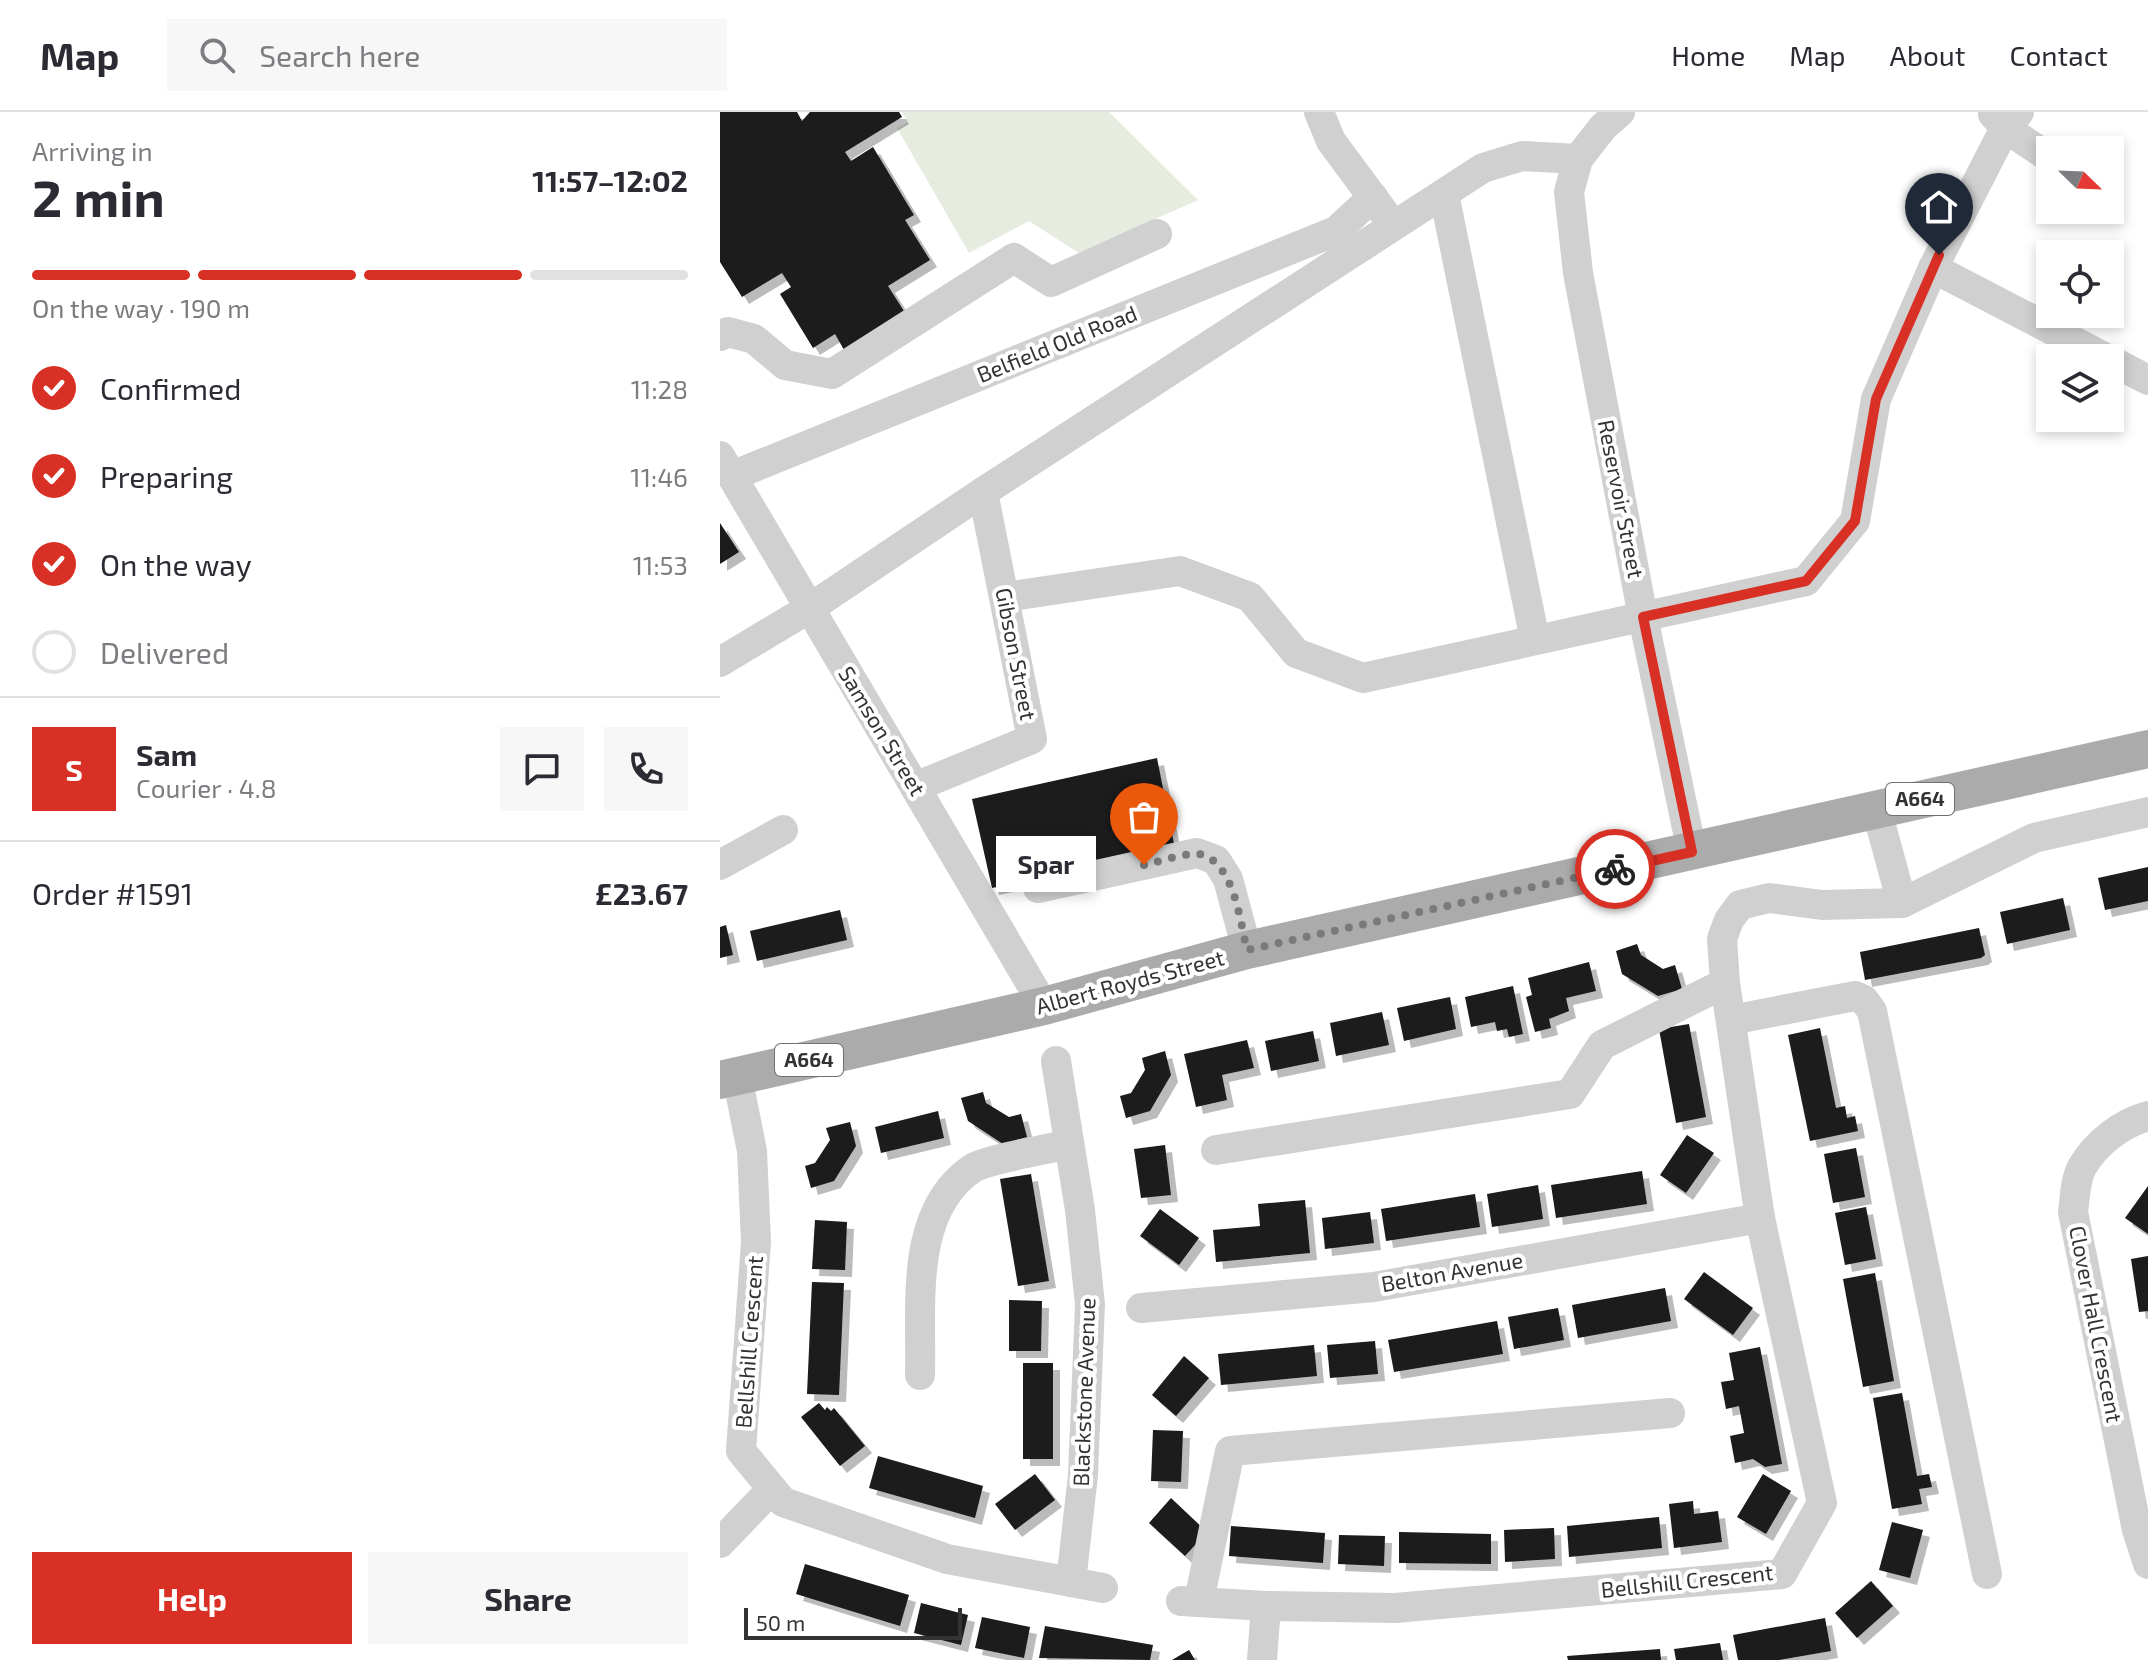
<!DOCTYPE html>
<meta charset="utf-8">
<style>
body{margin:0;font-family:"Exo 2",sans-serif;background:#f7f7f7;color:#2b2b33;height:100vh;display:flex;flex-direction:column;font-size:30px;white-space:nowrap}
*{box-sizing:border-box;margin:0}
p{font-size:26px;color:#7c7c81}
.icon{flex:none;width:44px;height:44px;fill:none;stroke:currentColor;stroke-width:2;stroke-linecap:round;stroke-linejoin:round}
.map{position:relative;flex:1;overflow:hidden}
.sheet{display:flex;flex-direction:column;background:#fff;width:720px}
.sheet>*{flex:none}
.needle{width:52px;rotate:113deg}
.buttons{position:absolute;left:1316px;top:24px;display:grid;gap:16px}
.buttons a{display:grid;place-items:center;width:88px;height:88px;border-radius:0px;background:#fff;box-shadow:0 4px 12px #0003;font-size:40px}
.scale{position:absolute;left:24px;bottom:20px;width:218px;box-sizing:border-box;padding-left:8px;border:4px solid #333;border-top:0;font-size:22px;line-height:28px;white-space:nowrap;color:#333;-webkit-text-stroke:6px #fff;paint-order:stroke}
.pin{position:absolute;display:grid;place-items:center;width:68px;height:68px;color:#fff;margin:-82px -34px;border-radius:50% 50% 50% 0;rotate:-45deg;box-shadow:0 0 8px #0007}
.pin .icon{rotate:45deg}
.courier{position:absolute;display:grid;place-items:center;width:80px;height:80px;margin:-40px;border:6px solid #d93025;border-radius:50%;background:#fff;color:#222;box-shadow:0 2px 10px #0007}
.bubble{position:absolute;height:56px;border-radius:0px;background:#fff;box-shadow:0 4px 12px #0003;font-size:26px;font-weight:700;line-height:56px;text-align:center}
.overview em{font-style:normal;font-weight:700}
.overview div{display:flex;flex-direction:column-reverse}
.overview{display:flex;align-items:center;justify-content:space-between;height:136px;padding:0 32px}
h1{font-size:52px;font-weight:700;line-height:60px}
.bar{display:grid;grid-template-columns:repeat(4,1fr);gap:12px 8px;align-content:center;height:96px;padding:0 32px}
.bar i{height:10px;border-radius:6px;background:#e1e1e2}
.bar .active{background:#d93025}
.bar p{grid-column:span 4}
.line{display:flex;align-items:center;gap:20px;padding:0 32px;border-top:2px solid #e1e1e2}
.line div{flex:1}
.round{display:grid;place-items:center;flex:none;width:84px;height:84px;border-radius:0px;background:#f7f7f7}
ol{padding:0 32px;list-style:none}
li{display:flex;align-items:center;gap:24px;height:88px}
li p{margin-inline-start:auto}
li .icon{padding:8px;border-radius:50%;background:#d93025;color:#fff;stroke-width:4}
li:last-child{color:#7c7c81}
li i{width:44px;height:44px;border:4px solid #e1e1e2;border-radius:50%}
.action{display:flex;gap:16px;margin-top:auto;padding:16px 32px}
.action a{flex:1;height:92px;border-radius:0px;background:#d93025;color:#fff;font-size:32px;font-weight:700;line-height:92px;text-align:center}
.action a+a{background:#f7f7f7;color:#2b2b33}
header{display:flex;align-items:center;gap:48px;box-sizing:border-box;height:112px;padding:0 40px;background:#fff;border-bottom:2px solid #e1e1e2}
header strong{font-size:38px}
nav{display:flex;gap:44px;margin-inline-start:auto;font-size:28px}
.search{width:560px;height:72px;background:#f7f7f7;display:flex;align-items:center;gap:20px;box-sizing:border-box;padding:0 28px;border-radius:0px;color:#7c7c81;font-size:30px}
main{display:flex;flex:1;min-height:0}
.map>svg:first-child{display:block}
</style>
<header>
<strong>Map</strong>
<div class="search"><svg class="icon" aria-label="search" viewBox="0 0 24 24"><circle cx="10" cy="10" r="6"/><path d="M15 15l6 6"/></svg>Search here</div>
<nav><a>Home</a><a>Map</a><a>About</a><a>Contact</a></nav>
</header>
<main>
<section class="sheet">
<div class="overview"><div><h1>2 min</h1><p>Arriving in</p></div><em>11:57–12:02</em></div>
<div class="bar"><i class="active"></i><i class="active"></i><i class="active"></i><i></i><p>On the way · 190 m</p></div>
<ol>
<li><svg class="icon" aria-label="check" viewBox="0 0 24 24"><path d="M5 12l5 5 9-10"/></svg>Confirmed<p>11:28</p></li>
<li><svg class="icon" aria-label="check" viewBox="0 0 24 24"><path d="M5 12l5 5 9-10"/></svg>Preparing<p>11:46</p></li>
<li><svg class="icon" aria-label="check" viewBox="0 0 24 24"><path d="M5 12l5 5 9-10"/></svg>On the way<p>11:53</p></li>
<li><i></i>Delivered</li>
</ol>
<div class="line" style="height:144px"><b class="round" style="background:#d93025;color:#fff">S</b><div><b>Sam</b><p>Courier · 4.8</p></div><a class="round"><svg class="icon" aria-label="chat" viewBox="0 0 24 24"><path d="M4 5h16v11H9l-5 4z"/></svg></a><a class="round"><svg class="icon" aria-label="phone" viewBox="0 0 24 24"><path d="M5 4h4l2 5-3 2q2 4 5 5l2-3 5 2v4C11 20 4 13 5 4z"/></svg></a></div>
<div class="line" style="height:104px"><div>Order #1591</div><b>£23.67</b></div>
<div class="action"><a>Help</a><a>Share</a></div>
</section>
<div class="map">
<svg width="1428" height="1548" viewBox="0 0 1428 1548">
<defs>
<filter id="shadow"><feDropShadow dx="7" dy="7" stdDeviation="0" flood-color="#0004"/></filter>
</defs>
<rect width="100%" height="100%" fill="#fff"/>
<polygon fill="#e6ecdf" points="182,0 389,0 478,88 359,141 309,109 249,141 177,16 188,10"/>
<g fill="#1a1a1a" filter="url(#shadow)">
<polygon points="0,0 77,0 82,9 90,0 179,0 182,5 125,40 131,49 153,35 194,103 185,108 210,148 168,174 189,207 128,245 115,222 93,236 60,182 71,175 62,161 22,185 0,150"/>
<polygon points="0,411 19,440 0,452"/>
<polygon points="437,646 455,737 272,776 252,687"/>
<polygon points="1428,755 1428,789 1385,798 1378,766"/>
<polygon points="1343,786 1350,818 1287,832 1280,800"/>
<polygon points="120,798 127,828 37,849 30,819"/>
<polygon points="6,813 13,843 0,846 0,815"/>
<polygon points="1259,816 1265,843 1261,846 1145,868 1140,840"/>
<polygon points="917,832 921,843 943,857 955,853 962,877 938,884 902,862 896,839"/>
<polygon points="869,850 876,879 846,886 849,899 829,907 831,916 815,920 806,885 812,883 808,866"/>
<polygon points="793,874 803,922 789,925 787,917 777,919 775,910 751,915 745,885"/>
<polygon points="730,885 736,917 684,929 677,896"/>
<polygon points="662,900 669,933 616,944 610,911"/>
<polygon points="969,912 986,1005 956,1011 939,917"/>
<polygon points="1100,916 1116,996 1125,994 1127,1006 1135,1004 1138,1019 1090,1029 1068,923"/>
<polygon points="593,919 599,949 551,959 545,929"/>
<polygon points="527,928 534,956 502,963 507,988 476,995 464,942"/>
<polygon points="445,939 451,963 430,999 406,1006 400,984 411,981 425,958 422,946"/>
<polygon points="263,980 266,991 289,1005 301,1002 307,1025 283,1032 248,1009 241,986"/>
<polygon points="218,999 224,1026 161,1041 155,1015"/>
<polygon points="130,1010 136,1034 114,1069 91,1076 85,1054 95,1051 110,1028 106,1016"/>
<polygon points="967,1023 994,1041 966,1081 940,1063"/>
<polygon points="445,1033 451,1083 421,1086 414,1037"/>
<polygon points="1136,1036 1145,1085 1113,1091 1104,1042"/>
<polygon points="922,1059 927,1092 836,1106 831,1073"/>
<polygon points="311,1062 329,1169 298,1174 280,1067"/>
<polygon points="818,1073 823,1107 772,1115 767,1082"/>
<polygon points="1428,1074 1428,1122 1405,1106"/>
<polygon points="755,1082 760,1115 666,1129 661,1097"/>
<polygon points="585,1088 590,1141 496,1150 493,1118 540,1114 538,1092"/>
<polygon points="1146,1095 1156,1147 1125,1153 1115,1101"/>
<polygon points="440,1097 479,1126 459,1153 420,1124"/>
<polygon points="650,1100 654,1131 605,1137 602,1106"/>
<polygon points="95,1108 127,1110 125,1158 92,1157"/>
<polygon points="1428,1144 1428,1199 1419,1200 1411,1147"/>
<polygon points="984,1160 1033,1196 1013,1223 964,1187"/>
<polygon points="1155,1161 1174,1269 1143,1275 1123,1167"/>
<polygon points="92,1170 124,1171 119,1283 87,1282"/>
<polygon points="945,1176 951,1209 858,1226 852,1193"/>
<polygon points="289,1188 322,1189 321,1239 289,1239"/>
<polygon points="838,1196 844,1228 794,1237 788,1205"/>
<polygon points="777,1209 783,1242 674,1260 668,1228"/>
<polygon points="655,1229 658,1262 610,1266 607,1233"/>
<polygon points="594,1233 597,1264 501,1273 498,1242"/>
<polygon points="1040,1235 1062,1352 1045,1355 1033,1347 1015,1351 1010,1324 1024,1321 1019,1294 1006,1297 1001,1270 1014,1268 1009,1241"/>
<polygon points="464,1244 489,1266 456,1304 432,1283"/>
<rect x="303" y="1251" width="30" height="96"/>
<polygon points="1182,1281 1197,1364 1209,1362 1212,1375 1199,1377 1202,1392 1172,1397 1153,1286"/>
<polygon points="99,1291 105,1298 107,1295 111,1299 114,1296 145,1334 120,1354 81,1305"/>
<polygon points="433,1318 463,1319 461,1370 431,1369"/>
<polygon points="158,1344 263,1374 255,1406 149,1376"/>
<polygon points="315,1362 335,1388 295,1418 275,1392"/>
<polygon points="1043,1362 1071,1379 1046,1422 1017,1405"/>
<polygon points="451,1386 487,1420 465,1444 429,1411"/>
<polygon points="973,1389 974,1402 998,1399 1002,1430 954,1436 949,1392"/>
<polygon points="939,1405 942,1436 849,1445 847,1414"/>
<polygon points="1172,1410 1203,1418 1190,1466 1159,1458"/>
<polygon points="511,1414 605,1421 603,1451 509,1444"/>
<polygon points="834,1416 835,1447 785,1450 784,1418"/>
<polygon points="679,1420 771,1422 771,1452 679,1451"/>
<polygon points="619,1423 665,1424 664,1454 618,1452"/>
<polygon points="85,1452 189,1483 180,1514 76,1482"/>
<polygon points="1151,1469 1173,1494 1137,1526 1115,1501"/>
<polygon points="201,1491 248,1503 241,1533 194,1521"/>
<polygon points="262,1505 310,1515 304,1546 255,1536"/>
<polygon points="1105,1506 1111,1539 1059,1548 1018,1548 1013,1523"/>
<polygon points="325,1514 433,1533 430,1548 319,1546"/>
<polygon points="1000,1531 1003,1548 956,1548 954,1537"/>
<polygon points="940,1537 941,1548 848,1548 847,1544"/>
<polygon points="469,1538 475,1548 452,1548"/>
</g>
<g fill="none" stroke-linecap="round" stroke-linejoin="round">
<g stroke="#d0d0d0" stroke-width="30">
<polyline points="599,0 611,29 665,102"/>
<polyline points="900,0 883,15 858,47 849,80 858,161 923,505 972,740"/>
<polyline points="1273,2 1285,16 1330,46"/>
<polyline points="724,82 815,528"/>
<polyline points="1213,156 1386,246"/>
<polyline points="0,224 8,220 34,227 65,253 112,262 294,146 331,170 437,122"/>
<polyline points="1390,248 1428,268"/>
<polyline points="0,344 324,894"/>
<polyline points="12,364 616,119 653,85"/>
<polyline points="285,485 460,459 530,485 576,541 643,566 1086,469 1135,409 1156,287 1213,156 1285,16 1299,0"/>
<polyline points="0,550 90,496 263,380 763,56 802,44 858,47"/>
<polyline points="195,675 312,627 263,380"/>
<polyline points="1156,696 1182,791"/>
<polyline points="0,753 63,718"/>
<polyline points="318,776 477,741 496,748 508,767 527,838"/>
<polyline points="1011,908 1135,884 1144,888 1152,899 1267,1462"/>
<polyline points="336,949 360,1098 370,1192 363,1363 351,1470"/>
<polyline points="17,964 32,1039 36,1130 21,1339 63,1390 227,1447 383,1476"/>
<path d="M1428,1004C1402,1011 1376,1031 1362,1055C1355,1068 1355,1086 1353,1100L1417,1418L1428,1452"/>
<polyline points="496,1038 850,982 882,933 1005,871"/>
<polyline points="421,1196 654,1175 1040,1106"/>
<path d="M200,1263C202,1195 188,1099 253,1056C268,1047 329,1037 349,1032"/>
<polyline points="0,1431 52,1377"/>
<polyline points="461,1489 546,1494 675,1496 1062,1462 1102,1391 1040,1106 1005,871 1002,827 1009,808 1020,793 1049,786 1102,793 1182,791 1314,726 1428,700"/>
<polyline points="479,1489 510,1339 950,1301"/>
<polyline points="542,1548 546,1494"/>
</g>
<polyline stroke="#ababab" stroke-width="38" points="0,968 324,894 527,838 1428,637"/>
</g>
<g fill="none" stroke-linecap="round" stroke-linejoin="round">
<path stroke="#7a7a7a" stroke-width="8" stroke-dasharray="0 14.4" d="M424,753C438,750 467,740 479,742C514,749 520,809 527,838L895,757"/>
<polyline stroke="#d93025" stroke-width="10" points="895,757 972,740 923,505 1086,469 1135,409 1156,287 1219,143"/>
</g>
<g text-anchor="middle" stroke-width="8" stroke-linejoin="round" paint-order="stroke">
<g fill="#fff" stroke="#707070" stroke-width="2">
<rect x="1166" y="671" width="68" height="32" rx="6"/>
<rect x="55" y="932" width="68" height="32" rx="6"/>
</g>
<g font-size="20" font-weight="bold" fill="#333">
<text x="1200" y="694">A664</text>
<text x="89" y="955">A664</text>
</g>
<g font-size="22" fill="#333" stroke="#fff">
<text transform="translate(337 232) rotate(-22)" y="8">Belfield Old Road</text>
<text transform="translate(901 387) rotate(79)" y="8">Reservoir Street</text>
<text transform="translate(296 542) rotate(79)" y="8">Gibson Street</text>
<text transform="translate(162 619) rotate(59)" y="8">Samson Street</text>
<text transform="translate(410 870) rotate(-15)" y="8">Albert Royds Street</text>
<text transform="translate(732 1160) rotate(-10)" y="8">Belton Avenue</text>
<text transform="translate(1376 1212) rotate(79)" y="8">Clover Hall Crescent</text>
<text transform="translate(29 1230) rotate(-86)" y="8">Bellshill Crescent</text>
<text transform="translate(364 1280) rotate(-88)" y="8">Blackstone Avenue</text>
<text transform="translate(967 1469) rotate(-6)" y="8">Bellshill Crescent</text>
</g>
</g>
</svg>
<div class="buttons">
<a><svg class="needle" viewBox="-14 -14 28 28"><path d="M0-13l5 13h-10z" fill="#e53935"/><path d="M0 13l5-13h-10z" fill="#7c7c81"/></svg></a>
<a><svg class="icon" aria-label="locate" viewBox="0 0 24 24"><circle cx="12" cy="12" r="6"/><path d="M12 2v4M12 18v4M2 12h4M18 12h4"/></svg></a>
<a><svg class="icon" aria-label="layers" viewBox="0 0 24 24"><path d="M12 4l9 5-9 5-9-5zM3 14l9 5 9-5"/></svg></a>
</div>
<div class="scale">50 m</div>
<div class="pin" style="left:424px;top:753px;background:#ea580c"><svg class="icon" aria-label="bag" viewBox="0 0 24 24"><path d="M5 8h14l-1 12H6zM9 8a3 3 0 0 1 6 0"/></svg></div>
<div class="pin" style="left:1219px;top:143px;background:#1f2937"><svg class="icon" aria-label="home" viewBox="0 0 24 24"><path d="M3 11l9-7 9 7M6 9v11h12V9"/></svg></div>
<div class="courier" style="left:895px;top:757px"><svg class="icon" aria-label="bike" viewBox="0 0 24 24"><circle cx="6" cy="16" r="4"/><circle cx="18" cy="16" r="4"/><path d="M6 16l4-8h5l3 8M10 8l3 8H6M13 5h3"/></svg></div>
<div class="bubble" style="left:276px;top:724px;width:100px">Spar</div>
</div>
</main>
